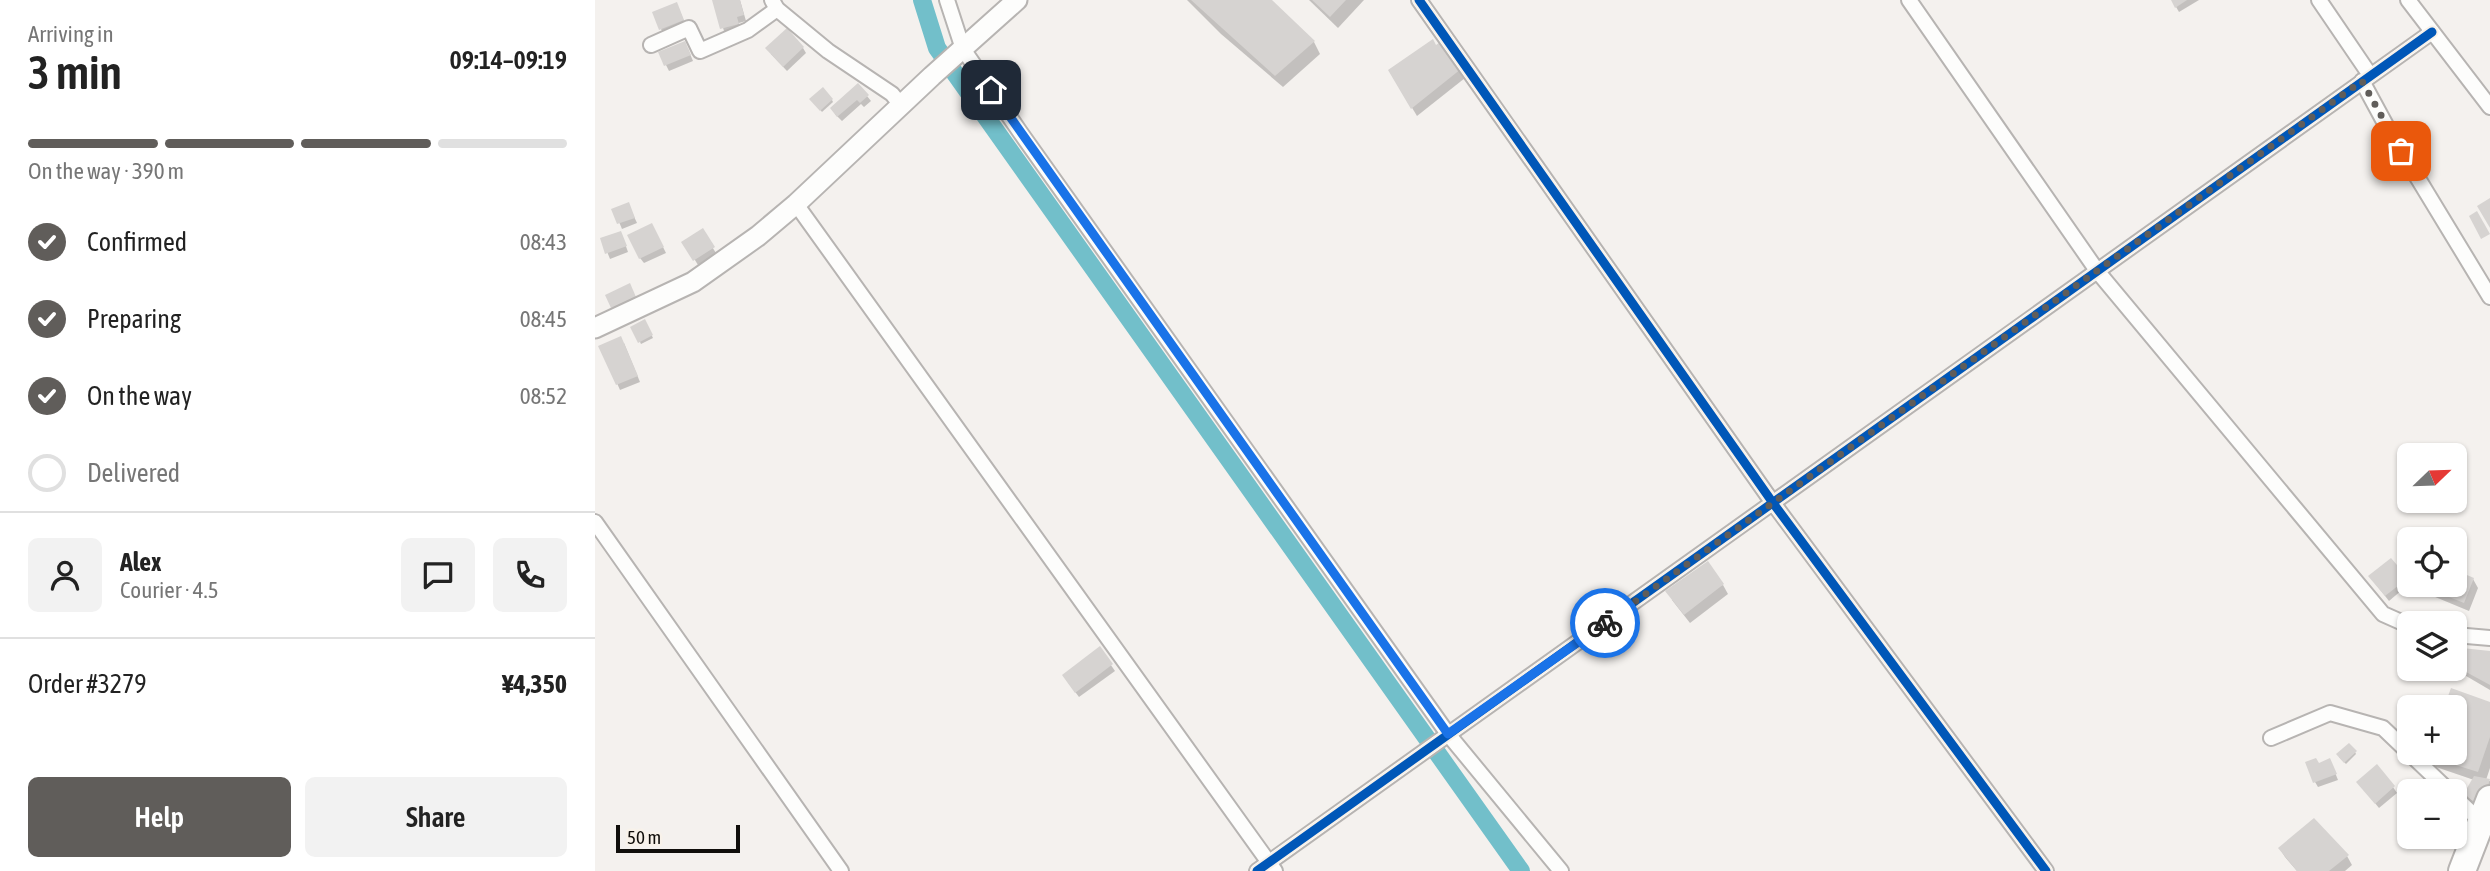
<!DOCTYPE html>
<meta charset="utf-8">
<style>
body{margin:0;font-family:"Asap Condensed",sans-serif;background:#f2f2f2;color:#222;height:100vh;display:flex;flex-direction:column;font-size:26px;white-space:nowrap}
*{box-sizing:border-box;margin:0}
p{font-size:23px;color:#767676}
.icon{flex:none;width:38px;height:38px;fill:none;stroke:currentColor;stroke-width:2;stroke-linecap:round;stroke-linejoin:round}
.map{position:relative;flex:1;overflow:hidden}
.side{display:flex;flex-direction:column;background:#fff;width:595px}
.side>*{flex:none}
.needle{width:46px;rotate:67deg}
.controls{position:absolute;left:1802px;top:443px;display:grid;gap:14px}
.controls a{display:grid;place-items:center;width:70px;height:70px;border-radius:10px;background:#fff;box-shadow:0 2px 5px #0004;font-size:35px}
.scale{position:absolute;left:21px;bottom:18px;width:124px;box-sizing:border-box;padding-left:7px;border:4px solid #100e0b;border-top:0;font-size:19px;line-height:24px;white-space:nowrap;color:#100e0b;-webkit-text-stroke:5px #f8f2ea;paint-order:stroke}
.pin{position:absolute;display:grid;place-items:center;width:60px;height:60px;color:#fff;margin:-30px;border-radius:14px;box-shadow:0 4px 10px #0006}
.courier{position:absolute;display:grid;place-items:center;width:70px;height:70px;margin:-35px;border:5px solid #1a73e8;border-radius:50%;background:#fff;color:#222;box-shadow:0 2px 9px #0007}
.head em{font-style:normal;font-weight:600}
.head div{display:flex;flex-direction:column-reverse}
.head{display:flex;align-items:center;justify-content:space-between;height:119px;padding:0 28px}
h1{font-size:46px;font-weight:600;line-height:52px}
.bar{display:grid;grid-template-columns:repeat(4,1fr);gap:10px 7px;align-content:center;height:84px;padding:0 28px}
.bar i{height:9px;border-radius:5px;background:#e0e0e0}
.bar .active{background:#605d5a}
.bar p{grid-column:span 4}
.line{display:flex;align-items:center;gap:18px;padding:0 28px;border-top:2px solid #e0e0e0}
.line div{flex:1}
.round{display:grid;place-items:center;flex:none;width:74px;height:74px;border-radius:10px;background:#f2f2f2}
ol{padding:0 28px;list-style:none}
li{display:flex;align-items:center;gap:21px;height:77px}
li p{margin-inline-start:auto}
li .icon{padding:7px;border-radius:50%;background:#605d5a;color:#fff;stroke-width:4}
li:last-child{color:#767676}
li i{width:38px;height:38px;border:4px solid #e0e0e0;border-radius:50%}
.action{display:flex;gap:14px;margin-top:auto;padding:14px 28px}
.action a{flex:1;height:80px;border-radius:10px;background:#605d5a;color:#fff;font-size:28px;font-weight:600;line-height:80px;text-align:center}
.action a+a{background:#f2f2f2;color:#222}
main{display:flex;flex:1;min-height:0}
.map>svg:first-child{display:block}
</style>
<main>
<section class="side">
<div class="head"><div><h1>3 min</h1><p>Arriving in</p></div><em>09:14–09:19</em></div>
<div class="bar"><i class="active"></i><i class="active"></i><i class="active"></i><i></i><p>On the way · 390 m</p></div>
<ol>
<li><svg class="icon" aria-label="check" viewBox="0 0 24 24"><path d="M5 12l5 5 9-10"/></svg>Confirmed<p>08:43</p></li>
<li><svg class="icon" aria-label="check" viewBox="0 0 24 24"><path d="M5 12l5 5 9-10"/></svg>Preparing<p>08:45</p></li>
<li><svg class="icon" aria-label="check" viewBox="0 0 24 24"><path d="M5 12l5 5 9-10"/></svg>On the way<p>08:52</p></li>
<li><i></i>Delivered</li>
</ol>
<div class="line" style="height:126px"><a class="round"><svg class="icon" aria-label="person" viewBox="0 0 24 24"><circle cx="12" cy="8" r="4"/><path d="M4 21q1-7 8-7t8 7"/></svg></a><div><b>Alex</b><p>Courier · 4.5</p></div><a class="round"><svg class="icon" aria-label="chat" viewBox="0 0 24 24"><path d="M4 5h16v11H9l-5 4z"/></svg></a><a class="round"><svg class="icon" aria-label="phone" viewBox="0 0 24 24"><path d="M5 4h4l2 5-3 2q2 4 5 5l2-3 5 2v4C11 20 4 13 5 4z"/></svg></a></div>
<div class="line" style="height:91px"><div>Order #3279</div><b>¥4,350</b></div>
<div class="action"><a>Help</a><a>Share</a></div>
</section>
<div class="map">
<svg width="1895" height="871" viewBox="0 0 1895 871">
<rect width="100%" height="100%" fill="#f4f1ee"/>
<g fill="#0003">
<polygon points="119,0 145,0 151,21 144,23 146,30 130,34"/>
<polygon points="592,0 675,0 719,42 725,54 688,87 626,34"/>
<polygon points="714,0 769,0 743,28"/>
<polygon points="1577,0 1604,0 1584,12"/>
<polygon points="84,9 91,26 69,35 66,29"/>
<polygon points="208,48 211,53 192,71 176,54"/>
<polygon points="93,49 98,61 74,71 65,53"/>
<polygon points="865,70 870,78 822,116 795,71"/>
<polygon points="264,86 276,101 269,107 266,104 247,121 240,114"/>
<polygon points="237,100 238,102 227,112 218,101"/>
<polygon points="19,210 36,210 42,223 27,229"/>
<polygon points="60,231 71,253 49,263 45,258"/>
<polygon points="107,231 121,253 103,265 89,242"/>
<polygon points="28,238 33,252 15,259 7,239"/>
<polygon points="37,291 42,303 21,312 18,307"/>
<polygon points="50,322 58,338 46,344 38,327"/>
<polygon points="29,343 45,382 25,390 6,347"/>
<polygon points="1811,579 1814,584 1794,601 1779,582"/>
<polygon points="1878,579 1883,588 1874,611 1833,594 1828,585 1860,584"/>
<polygon points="1128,585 1133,594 1095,623 1077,600"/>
<polygon points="505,649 520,671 484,697 472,681"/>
<polygon points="1868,650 1895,653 1895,690 1866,673 1860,665"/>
<polygon points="1895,703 1895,768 1891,780 1895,781 1895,796 1890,810 1874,801 1870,795 1879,780 1841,767 1834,755 1860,752 1860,707 1851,707"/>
<polygon points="1760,752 1761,754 1751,764 1744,757"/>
<polygon points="1723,765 1737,765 1743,780 1723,787 1720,782"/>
<polygon points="1767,787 1798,787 1802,793 1784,808"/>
<polygon points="1719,820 1752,856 1757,865 1750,871 1702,871 1690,857 1685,849"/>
</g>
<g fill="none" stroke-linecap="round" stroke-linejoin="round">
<polyline stroke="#72bfca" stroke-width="18" points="327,0 342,48 926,871"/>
</g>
<g fill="#d6d3d1">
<polygon points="117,0 145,0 149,15 142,17 144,24 125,29"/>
<polygon points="596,0 677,0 720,41 680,76"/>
<polygon points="717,0 751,0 735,17"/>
<polygon points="1576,0 1592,0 1580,8"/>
<polygon points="82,2 89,20 64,30 57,12"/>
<polygon points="192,28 209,47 188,67 170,48"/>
<polygon points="838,39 841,45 847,41 866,69 816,109 793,70"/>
<polygon points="90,41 96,55 69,66 63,52"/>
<polygon points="263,83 274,95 265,103 262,100 242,117 235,108"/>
<polygon points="228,87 238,99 225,111 214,99"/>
<polygon points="1895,198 1895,228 1882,206"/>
<polygon points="34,202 40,218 22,224 16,209"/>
<polygon points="1882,211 1895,234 1886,239 1874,216"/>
<polygon points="57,223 69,247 44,259 32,235"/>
<polygon points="108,228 120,247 98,261 86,242"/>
<polygon points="26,231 32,246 10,254 5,238"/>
<polygon points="35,283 41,297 16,308 10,295"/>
<polygon points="50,319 58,335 43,343 35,327"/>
<polygon points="26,336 43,376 21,385 3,346"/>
<polygon points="1796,558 1813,578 1790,596 1773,576"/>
<polygon points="1113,561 1129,584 1089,615 1070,591"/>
<polygon points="1860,570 1879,578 1869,603 1824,585 1860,584"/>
<polygon points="505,646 518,664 480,693 467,675"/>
<polygon points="1867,648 1895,651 1895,685 1860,666"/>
<polygon points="1856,688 1895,702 1895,737 1883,772 1832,756 1833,752 1860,752 1860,707 1849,707"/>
<polygon points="1754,743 1762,751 1749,763 1741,754"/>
<polygon points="1721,758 1724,763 1735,758 1742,774 1718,783 1710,762"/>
<polygon points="1782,764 1800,786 1780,804 1761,782"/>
<polygon points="1879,776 1895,779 1887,806 1868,795"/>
<polygon points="1719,818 1754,855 1734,871 1702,871 1683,848"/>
</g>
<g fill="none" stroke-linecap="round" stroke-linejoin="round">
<defs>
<g id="street">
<polyline points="177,0 182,9 233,51 297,94 306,105"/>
<polyline points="352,0 368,49 425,132 853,734 966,871"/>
<polyline points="824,0 1178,503 1451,871"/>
<polyline points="1314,0 1503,272 1788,614 1815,626"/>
<polyline points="1724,0 1775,75"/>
<polyline points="1813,0 1895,107"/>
<polyline points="56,45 94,28 105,51 153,30 182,9"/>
<polyline points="1767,81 1793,129 1895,297"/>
<polyline points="201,204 680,871"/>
<polyline points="0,522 246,871"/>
<polyline points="1860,635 1895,638"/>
<polyline points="1676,738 1735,713 1788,728 1854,791"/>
<polyline points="1860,797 1885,821"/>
<polyline points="662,871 1837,32"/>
</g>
<polyline id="secondary" points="0,328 98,282 163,236 201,204 337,76 422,0"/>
<polyline id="highway" points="1867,871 1895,799"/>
</defs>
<use href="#street" stroke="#b7b4b2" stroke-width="18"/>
<use href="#secondary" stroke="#b7b4b2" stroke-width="23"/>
<use href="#highway" stroke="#b7b4b2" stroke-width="30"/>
<use href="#street" stroke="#fdfdfc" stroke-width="14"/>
<use href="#secondary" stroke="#fdfdfc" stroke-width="19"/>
<use href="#highway" stroke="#fdfdfc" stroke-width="26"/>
<defs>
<g id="cycleway">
<polyline points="824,0 1178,503 1451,871"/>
<polyline points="662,871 1837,32"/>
</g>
</defs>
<use href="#cycleway" stroke="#f8f2ea" stroke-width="13"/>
<use href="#cycleway" stroke="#0057b8" stroke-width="9"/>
</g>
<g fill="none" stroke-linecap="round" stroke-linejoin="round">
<polyline stroke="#605d5a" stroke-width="7" stroke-dasharray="0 12.6" points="1010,623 1767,81 1806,151"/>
<polyline stroke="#1a73e8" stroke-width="9" points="396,90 853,734 1010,623"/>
</g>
</svg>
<div class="controls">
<a><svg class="needle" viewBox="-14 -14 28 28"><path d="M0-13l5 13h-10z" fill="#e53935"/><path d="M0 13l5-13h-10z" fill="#767676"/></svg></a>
<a><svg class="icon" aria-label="locate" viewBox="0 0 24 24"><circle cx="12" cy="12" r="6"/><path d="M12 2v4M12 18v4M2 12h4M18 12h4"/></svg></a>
<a><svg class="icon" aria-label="layers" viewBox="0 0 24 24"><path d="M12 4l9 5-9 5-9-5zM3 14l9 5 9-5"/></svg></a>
<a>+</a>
<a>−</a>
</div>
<div class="scale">50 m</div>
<div class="pin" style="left:1806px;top:151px;background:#ea580c"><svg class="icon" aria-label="bag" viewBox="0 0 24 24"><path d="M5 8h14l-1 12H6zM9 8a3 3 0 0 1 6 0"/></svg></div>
<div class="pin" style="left:396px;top:90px;background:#1f2937"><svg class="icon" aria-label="home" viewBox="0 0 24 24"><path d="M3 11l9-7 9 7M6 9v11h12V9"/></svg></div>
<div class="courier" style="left:1010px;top:623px"><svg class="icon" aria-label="bike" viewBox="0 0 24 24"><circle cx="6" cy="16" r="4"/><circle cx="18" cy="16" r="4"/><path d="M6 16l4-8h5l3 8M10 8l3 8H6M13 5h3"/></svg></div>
</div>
</main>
